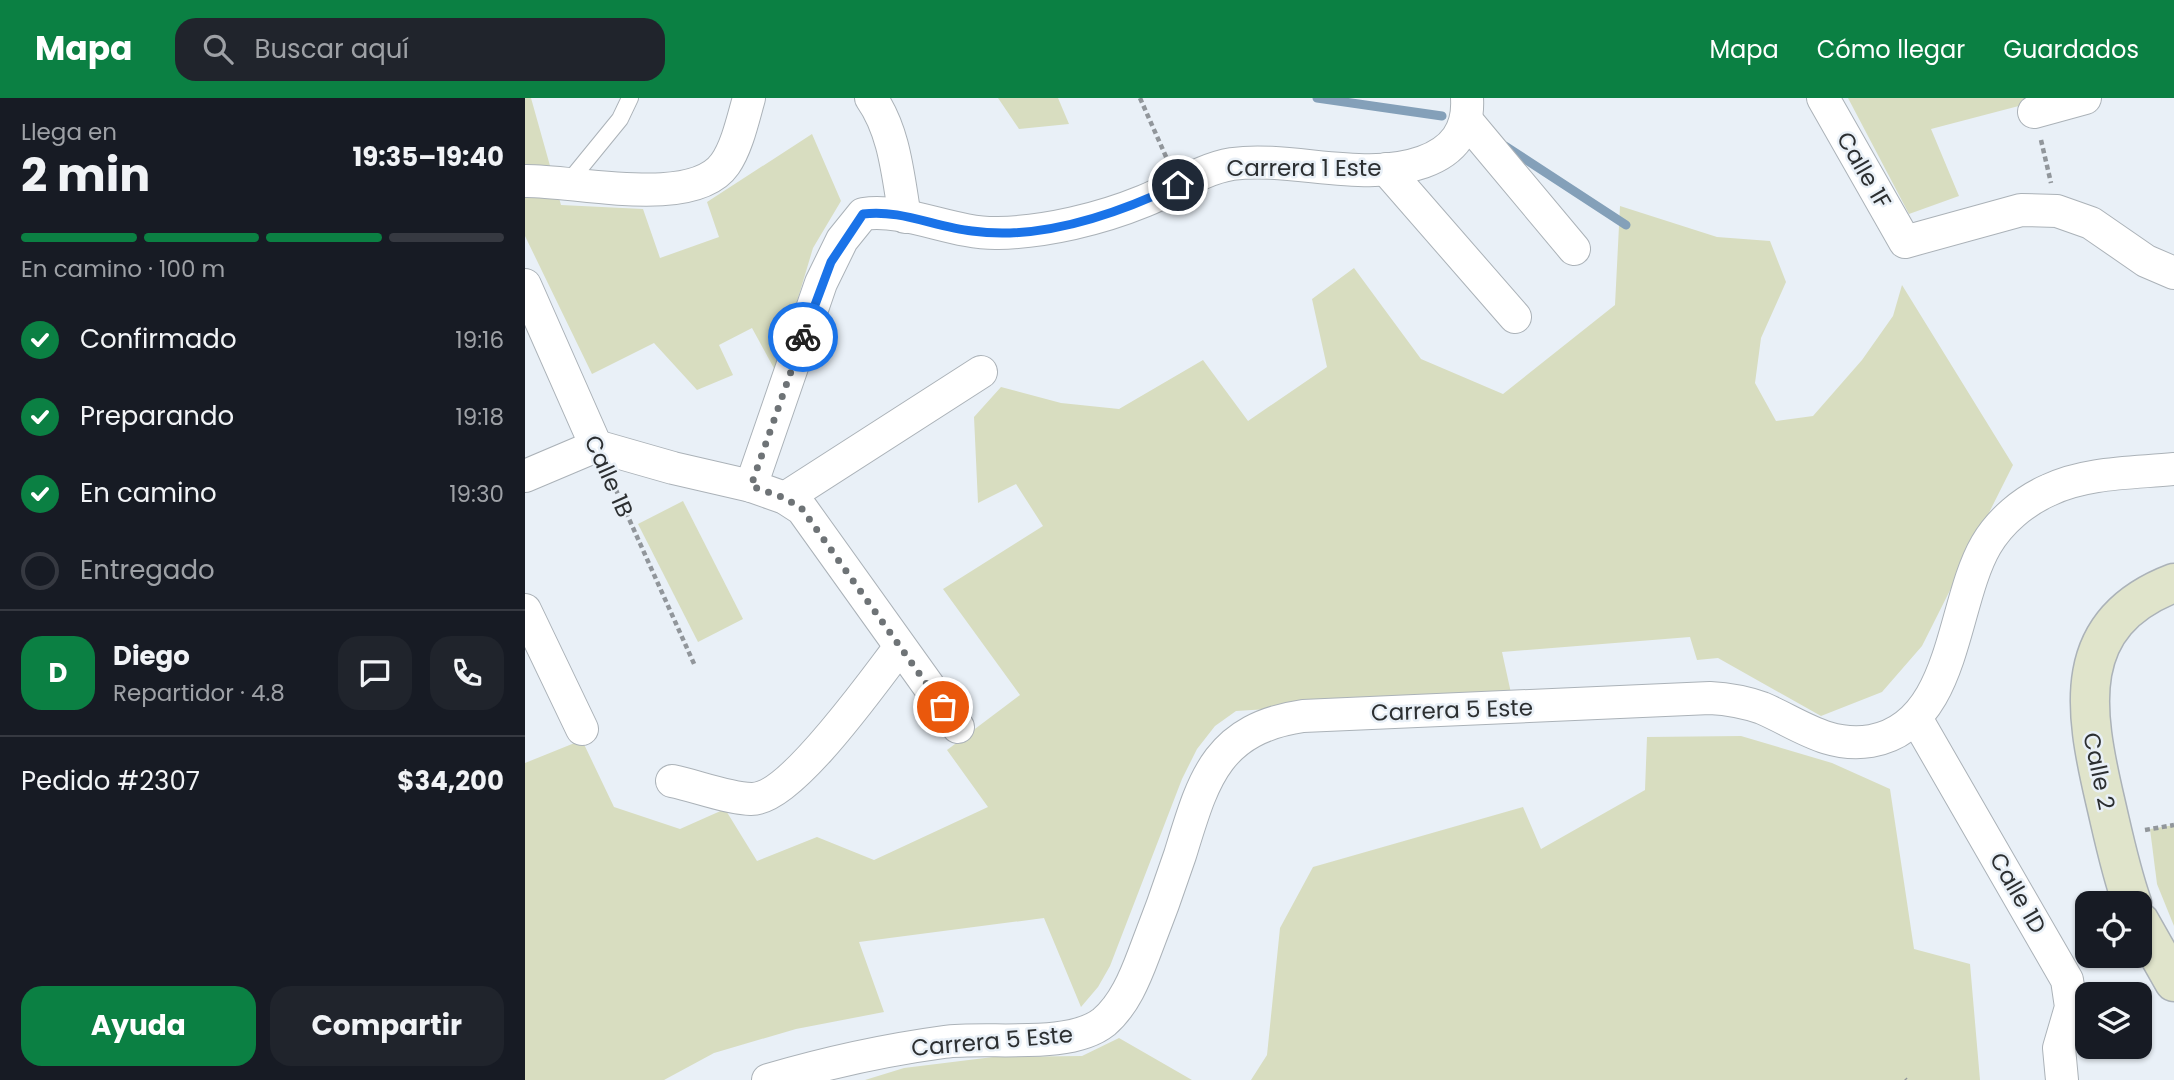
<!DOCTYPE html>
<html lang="es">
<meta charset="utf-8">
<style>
body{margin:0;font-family:Poppins,sans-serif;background:#20242c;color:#f1f3f6;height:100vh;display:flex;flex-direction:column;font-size:26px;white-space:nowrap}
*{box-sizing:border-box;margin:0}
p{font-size:23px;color:#9ea1a6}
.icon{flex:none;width:38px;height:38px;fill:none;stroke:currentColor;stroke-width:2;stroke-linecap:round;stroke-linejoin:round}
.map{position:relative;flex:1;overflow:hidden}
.side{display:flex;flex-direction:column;background:#171b24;width:525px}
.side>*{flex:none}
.fabs{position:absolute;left:1550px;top:793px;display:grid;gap:14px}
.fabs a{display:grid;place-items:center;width:77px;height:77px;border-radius:14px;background:#171b24;box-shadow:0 2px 5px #0004;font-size:35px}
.pin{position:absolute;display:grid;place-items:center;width:60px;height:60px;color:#fff;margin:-30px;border:4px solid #fff;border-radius:50%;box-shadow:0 2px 7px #0007}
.courier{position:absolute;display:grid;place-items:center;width:70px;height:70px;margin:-35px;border:5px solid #1a73e8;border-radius:50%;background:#fff;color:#222;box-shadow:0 2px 9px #0007}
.overview em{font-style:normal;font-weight:700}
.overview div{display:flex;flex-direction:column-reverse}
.overview{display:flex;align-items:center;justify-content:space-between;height:119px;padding:0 21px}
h1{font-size:46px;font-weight:700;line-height:52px}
.bar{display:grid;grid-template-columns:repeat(4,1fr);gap:10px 7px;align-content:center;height:84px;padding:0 21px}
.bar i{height:9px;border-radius:5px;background:#363941}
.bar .current{background:#0b8043}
.bar p{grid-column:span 4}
.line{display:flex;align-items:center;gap:18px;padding:0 21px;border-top:2px solid #363941}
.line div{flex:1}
.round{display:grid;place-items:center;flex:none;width:74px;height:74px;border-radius:21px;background:#20242c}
ol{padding:0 21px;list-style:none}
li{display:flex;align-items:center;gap:21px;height:77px}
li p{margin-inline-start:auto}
li .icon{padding:7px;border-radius:50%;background:#0b8043;color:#fff;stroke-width:4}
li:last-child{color:#9ea1a6}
li i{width:38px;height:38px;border:4px solid #363941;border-radius:50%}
.cta{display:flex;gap:14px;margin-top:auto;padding:14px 21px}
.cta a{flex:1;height:80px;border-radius:21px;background:#0b8043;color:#fff;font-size:28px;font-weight:700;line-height:80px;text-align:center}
.cta a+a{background:#20242c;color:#f1f3f6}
header{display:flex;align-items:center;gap:42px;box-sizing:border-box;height:98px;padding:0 35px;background:#0b8043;color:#fff}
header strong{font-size:33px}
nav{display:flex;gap:38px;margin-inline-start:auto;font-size:24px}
.search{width:490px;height:63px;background:#20242c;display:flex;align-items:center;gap:18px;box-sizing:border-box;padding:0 24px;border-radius:21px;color:#9ea1a6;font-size:26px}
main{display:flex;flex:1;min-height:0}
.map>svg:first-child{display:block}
</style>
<header>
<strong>Mapa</strong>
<div class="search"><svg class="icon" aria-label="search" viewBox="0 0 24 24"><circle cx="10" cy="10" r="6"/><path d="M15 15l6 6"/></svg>Buscar aquí</div>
<nav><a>Mapa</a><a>Cómo llegar</a><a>Guardados</a></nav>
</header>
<main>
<section class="side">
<div class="overview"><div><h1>2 min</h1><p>Llega en</p></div><em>19:35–19:40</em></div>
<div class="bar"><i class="current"></i><i class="current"></i><i class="current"></i><i></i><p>En camino · 100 m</p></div>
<ol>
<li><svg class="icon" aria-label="check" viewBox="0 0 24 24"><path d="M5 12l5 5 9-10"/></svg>Confirmado<p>19:16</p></li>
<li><svg class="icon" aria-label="check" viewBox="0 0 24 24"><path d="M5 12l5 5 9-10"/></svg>Preparando<p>19:18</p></li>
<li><svg class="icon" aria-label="check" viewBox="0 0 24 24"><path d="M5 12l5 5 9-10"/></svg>En camino<p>19:30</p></li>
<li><i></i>Entregado</li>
</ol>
<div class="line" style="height:126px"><b class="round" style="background:#0b8043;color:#fff">D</b><div><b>Diego</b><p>Repartidor · 4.8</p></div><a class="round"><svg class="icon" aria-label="chat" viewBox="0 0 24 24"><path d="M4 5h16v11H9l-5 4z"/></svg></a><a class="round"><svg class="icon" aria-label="phone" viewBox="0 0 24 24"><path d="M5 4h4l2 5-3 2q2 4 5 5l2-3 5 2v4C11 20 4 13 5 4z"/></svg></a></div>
<div class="line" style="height:91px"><div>Pedido #2307</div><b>$34,200</b></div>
<div class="cta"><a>Ayuda</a><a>Compartir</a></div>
</section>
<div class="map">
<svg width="1649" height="982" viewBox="0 0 1649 982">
<rect width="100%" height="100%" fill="#e9f0f7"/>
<g fill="#d8ddc0">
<polygon points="0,0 6,0 36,107 118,111 135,160 194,139 182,104 287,36 316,103 288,150 251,274 227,230 194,247 208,277 172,292 129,245 67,276 0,138"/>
<polygon points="473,0 533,0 544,26 494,31"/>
<polygon points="1323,0 1524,0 1406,31 1434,98 1384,116"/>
<polygon points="1095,108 1192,139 1245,143 1261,184 1236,240 1230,285 1251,323 1288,318 1337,262 1368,218 1377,187 1488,367 1397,548 1357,594 1296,618 1193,560 1172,562 1165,539 977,554 986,595 711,613 690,628 672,651 657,681 585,868 573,889 556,909 519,820 334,844 359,914 271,931 189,955 139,982 0,982 0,665 57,642 89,709 155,731 200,711 232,763 292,739 349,762 463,709 422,652 495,597 418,491 518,428 491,386 453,405 449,319 476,289 536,305 594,311 678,262 723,323 802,269 787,201 829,170 896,261 978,296 1090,207"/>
<polygon points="158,403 218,521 173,544 113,426"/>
<polygon points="1216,638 1307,665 1365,691 1389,851 1445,866 1455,982 726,982 742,957 755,830 788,769 998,709 1016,751 1120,692 1122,639"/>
<polygon points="1649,727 1649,828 1632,786 1625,731"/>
<polygon points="594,940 667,982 340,982 379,970 468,959 557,958"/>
</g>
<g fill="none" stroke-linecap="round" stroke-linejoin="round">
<g stroke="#84a0b9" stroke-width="9">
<polyline points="792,0 917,18"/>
<polyline points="980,48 1101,127"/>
</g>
<defs>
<polyline id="lane" points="42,86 95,21 105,0"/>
<g id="street">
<path d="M346,0C370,34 373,79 380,119"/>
<polyline points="1298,0 1380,144 1496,112 1532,113 1566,125 1621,163 1649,175"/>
<polyline points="1509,14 1560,0"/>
<polyline points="942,23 1049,151"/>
<polyline points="861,71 990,219"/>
<path d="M0,83C49,82 168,112 200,66C212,49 218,21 224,0"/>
<polyline points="0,187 71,348"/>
<polyline points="0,378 71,348 148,370 226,388 260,400 277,411 433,629"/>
<path d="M226,388L296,185L317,142L338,116C383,110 427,136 473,135C521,134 575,121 619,103C647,92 676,71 707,66C767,58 840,85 898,64C929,53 944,32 942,0"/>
<polyline points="260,400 456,274"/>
<polyline points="0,512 57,631"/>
<polyline points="1391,620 1542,882 1546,909 1534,950 1537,982"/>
<path d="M147,683C172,688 201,700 226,701C266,702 350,581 375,549"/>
<path d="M243,982C301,965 360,952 419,944C464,938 544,952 579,924C599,907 610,880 619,856C632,823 644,790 655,757C678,683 690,631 778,618L1185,600C1203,601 1220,604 1237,610C1274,626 1303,650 1346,643C1431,628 1426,507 1461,447C1475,423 1499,403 1524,392C1561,374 1609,375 1649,371"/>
</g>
<g id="secondary">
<path d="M1607,805C1595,771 1588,736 1580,702C1559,612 1544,525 1649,485"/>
<polyline points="1615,824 1649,884"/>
</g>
</defs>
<use href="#lane" stroke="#abb2b8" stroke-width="18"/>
<use href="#street" stroke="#abb2b8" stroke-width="34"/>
<use href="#secondary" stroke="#abb2b8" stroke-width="41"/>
<g stroke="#91969b" stroke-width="4.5" stroke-dasharray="5 3.5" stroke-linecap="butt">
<polyline points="615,0 642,61"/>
<polyline points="1516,42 1526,85"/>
<polyline points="87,383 170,568"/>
<polyline points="1620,732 1649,727"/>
<polyline points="1380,981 1381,982"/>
</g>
<use href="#lane" stroke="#fff" stroke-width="16"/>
<use href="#street" stroke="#fff" stroke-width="32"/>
<use href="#secondary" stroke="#e0e4cb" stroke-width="38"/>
</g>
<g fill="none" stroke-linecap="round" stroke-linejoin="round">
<polyline stroke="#6e7376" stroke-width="7" stroke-dasharray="0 12.6" points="278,239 226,388 260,400 277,411 418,609"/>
<path stroke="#1a73e8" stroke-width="9" d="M278,239L306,164L338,116C375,111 410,129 447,133C516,143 592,116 653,87"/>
</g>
<g text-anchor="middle" stroke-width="5" stroke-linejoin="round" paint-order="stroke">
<g font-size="23" fill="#2c2f31" stroke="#e9f0f7">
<text x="779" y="78">Carrera 1 Este</text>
<text transform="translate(1339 72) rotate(60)" y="8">Calle 1F</text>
<text transform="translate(84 378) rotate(66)" y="8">Calle 1B</text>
<text transform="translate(927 612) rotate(-2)" y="8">Carrera 5 Este</text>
<text transform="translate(1574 673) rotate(78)" y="8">Calle 2</text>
<text transform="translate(1493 795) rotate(60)" y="8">Calle 1D</text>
<text transform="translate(467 943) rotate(-5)" y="8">Carrera 5 Este</text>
</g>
</g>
</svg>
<div class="fabs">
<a><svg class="icon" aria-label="locate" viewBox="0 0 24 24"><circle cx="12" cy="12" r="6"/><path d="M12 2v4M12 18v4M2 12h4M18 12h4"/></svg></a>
<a><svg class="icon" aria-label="layers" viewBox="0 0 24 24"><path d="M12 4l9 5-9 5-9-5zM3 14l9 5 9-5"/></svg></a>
</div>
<div class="pin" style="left:418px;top:609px;background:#ea580c"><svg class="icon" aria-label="bag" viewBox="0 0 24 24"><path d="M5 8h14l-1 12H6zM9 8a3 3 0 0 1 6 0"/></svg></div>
<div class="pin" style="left:653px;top:87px;background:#1f2937"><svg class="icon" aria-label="home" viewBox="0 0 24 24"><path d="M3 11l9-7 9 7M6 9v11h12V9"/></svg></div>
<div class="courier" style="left:278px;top:239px"><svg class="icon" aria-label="bike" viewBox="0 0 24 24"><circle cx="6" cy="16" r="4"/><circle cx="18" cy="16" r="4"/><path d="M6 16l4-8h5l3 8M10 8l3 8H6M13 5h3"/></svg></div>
</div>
</main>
